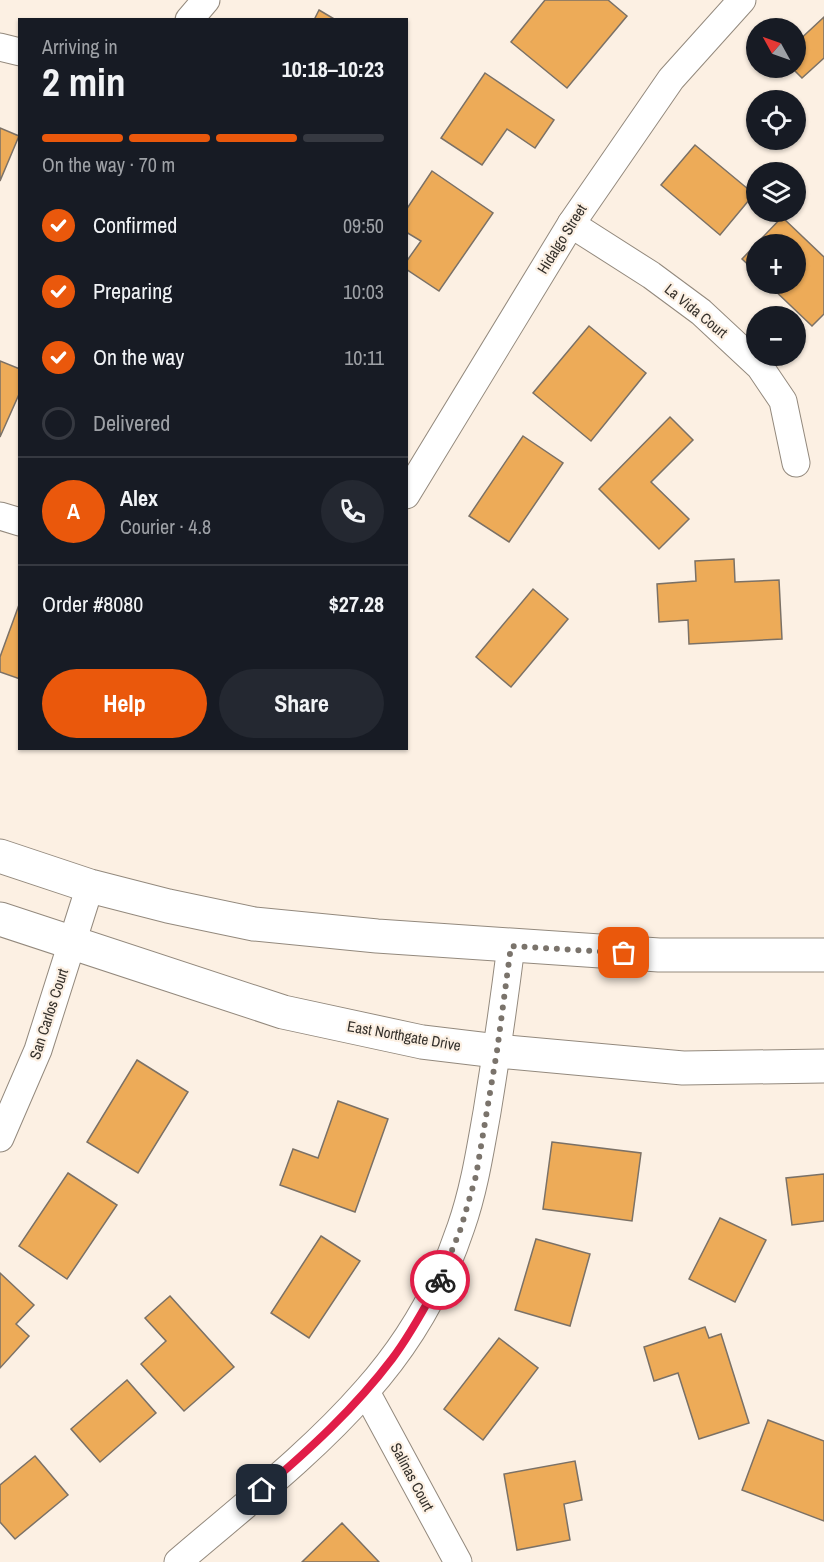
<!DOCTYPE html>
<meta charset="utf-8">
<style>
body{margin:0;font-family:"Archivo Narrow",sans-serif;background:#242831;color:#f1f3f6;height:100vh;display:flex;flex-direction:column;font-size:22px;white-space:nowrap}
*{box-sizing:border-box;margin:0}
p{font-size:20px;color:#9ea1a6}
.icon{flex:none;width:33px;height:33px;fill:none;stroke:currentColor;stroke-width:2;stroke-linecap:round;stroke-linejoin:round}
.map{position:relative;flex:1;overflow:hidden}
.drawer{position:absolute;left:18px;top:18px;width:390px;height:732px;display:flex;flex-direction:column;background:#171b24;border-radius:0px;box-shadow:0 2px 4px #0004}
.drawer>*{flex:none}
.needle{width:39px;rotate:310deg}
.fabs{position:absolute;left:746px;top:18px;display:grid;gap:12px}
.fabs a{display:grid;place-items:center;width:60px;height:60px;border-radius:50%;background:#171b24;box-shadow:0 2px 4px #0004;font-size:30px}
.pin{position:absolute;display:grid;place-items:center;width:51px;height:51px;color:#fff;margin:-26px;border-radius:12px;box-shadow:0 3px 9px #0006}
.courier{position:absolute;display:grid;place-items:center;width:60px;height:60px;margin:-30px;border:4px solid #e11d48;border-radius:50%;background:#fff;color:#222;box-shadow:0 2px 8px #0007}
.overview em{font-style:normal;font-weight:800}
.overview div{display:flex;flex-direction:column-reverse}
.overview{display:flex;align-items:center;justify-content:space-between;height:102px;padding:0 24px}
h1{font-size:39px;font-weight:800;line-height:45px}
.bar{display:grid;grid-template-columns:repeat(4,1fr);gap:9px 6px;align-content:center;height:72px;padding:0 24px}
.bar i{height:8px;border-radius:4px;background:#363941}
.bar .current{background:#ea580c}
.bar p{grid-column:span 4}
.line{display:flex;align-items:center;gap:15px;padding:0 24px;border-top:2px solid #363941}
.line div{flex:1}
.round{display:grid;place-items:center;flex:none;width:63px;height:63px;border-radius:32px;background:#242831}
ol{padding:0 24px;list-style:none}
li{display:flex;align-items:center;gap:18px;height:66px}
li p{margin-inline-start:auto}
li .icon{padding:6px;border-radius:50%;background:#ea580c;color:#fff;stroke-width:4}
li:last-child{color:#9ea1a6}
li i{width:33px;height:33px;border:3px solid #363941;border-radius:50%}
.button{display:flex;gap:12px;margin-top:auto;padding:12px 24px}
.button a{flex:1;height:69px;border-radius:36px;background:#ea580c;color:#fff;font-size:24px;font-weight:800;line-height:69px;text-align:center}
.button a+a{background:#242831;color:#f1f3f6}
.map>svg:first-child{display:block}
</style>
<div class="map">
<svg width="824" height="1562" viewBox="0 0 824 1562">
<rect width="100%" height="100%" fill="#fcf0e3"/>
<g fill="#edab58" stroke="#7b7166" stroke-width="1.5">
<polygon points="545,0 608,0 627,16 567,88 511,42"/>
<polygon points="319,10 336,20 314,20"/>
<polygon points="824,17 824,58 802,78 792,68 795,68 795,44"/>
<polygon points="485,73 554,120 535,148 507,129 482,165 441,138"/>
<polygon points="0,128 19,136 0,181"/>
<polygon points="695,145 754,194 720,235 661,185"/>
<polygon points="432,171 493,213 439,291 406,269 406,262 421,241 406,232 406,210"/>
<polygon points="782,217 824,257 824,314 812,326 768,284 795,284 795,244 756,244 756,272 742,259"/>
<polygon points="589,326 646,373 591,441 533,393"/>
<polygon points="0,361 20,369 20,392 0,437"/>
<polygon points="670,417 693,440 651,482 689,519 659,549 599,489"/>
<polygon points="523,436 563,463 509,542 469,516"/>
<polygon points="734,559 735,582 779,580 782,639 689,644 688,620 659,622 657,584 696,581 695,561"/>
<polygon points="533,589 568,619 511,687 476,657"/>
<polygon points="20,602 20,679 0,672 0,657"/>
<polygon points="137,1060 188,1092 138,1173 87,1142"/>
<polygon points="338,1101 388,1119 355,1212 280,1185 293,1149 318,1158"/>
<polygon points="552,1142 641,1153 632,1221 543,1209"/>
<polygon points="68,1173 117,1205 67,1279 19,1246"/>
<polygon points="824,1174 824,1221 792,1225 786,1178"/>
<polygon points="720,1218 766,1240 735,1302 689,1279"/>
<polygon points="321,1236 360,1261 309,1338 271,1313"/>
<polygon points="536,1239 590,1254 570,1326 515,1310"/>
<polygon points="0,1273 34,1305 16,1324 29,1336 0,1368"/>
<polygon points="170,1296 234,1367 184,1411 141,1364 166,1341 145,1318"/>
<polygon points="705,1327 709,1338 721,1334 749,1423 699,1439 678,1373 654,1381 644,1347"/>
<polygon points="499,1338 538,1368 483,1440 444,1409"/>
<polygon points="127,1380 156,1413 100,1462 71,1429"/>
<polygon points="768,1420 824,1441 824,1521 742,1490"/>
<polygon points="35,1456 68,1495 15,1539 0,1522 0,1485"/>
<polygon points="575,1461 582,1500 564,1504 570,1540 517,1550 504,1474"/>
<polygon points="342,1523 379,1562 302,1562"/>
</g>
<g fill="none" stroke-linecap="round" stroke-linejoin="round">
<defs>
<g id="street">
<polyline points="189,20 206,0"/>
<polyline points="0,47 20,52"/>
<polyline points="571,224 651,275 701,312 760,367 783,401 796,463"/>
<polyline points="406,495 571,224 671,79 742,0"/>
<polyline points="0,516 20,522"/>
<polyline points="0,1138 38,1050 90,886"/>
<polyline points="366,1392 458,1562"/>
<path d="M178,1562C242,1507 311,1454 366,1391C408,1344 441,1287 461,1227C474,1190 480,1151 487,1112C496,1057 504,1001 511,946"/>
</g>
<g id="secondary">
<polyline points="0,856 90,886 168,906 254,924 377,936 659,955 824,955"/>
<polyline points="0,919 283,1012 422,1042 497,1051 683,1068 824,1066"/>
</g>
</defs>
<use href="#street" stroke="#93897d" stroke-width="29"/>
<use href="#secondary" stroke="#93897d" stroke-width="35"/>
<use href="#street" stroke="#fff" stroke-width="27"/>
<use href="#secondary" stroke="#fff" stroke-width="33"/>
</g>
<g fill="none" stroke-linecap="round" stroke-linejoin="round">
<polyline stroke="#7a736b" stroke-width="6" stroke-dasharray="0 10.8" points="440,1280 461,1228 476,1176 497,1051 511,946 624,953"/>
<path stroke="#e11d48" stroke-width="8" d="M262,1490C309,1450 355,1408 392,1359C411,1334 425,1307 440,1280"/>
</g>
<g text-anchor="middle" stroke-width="4.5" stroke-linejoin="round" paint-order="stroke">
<g font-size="15" fill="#34302b" stroke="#fcf0e3">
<text transform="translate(562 239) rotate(-58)" y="5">Hidalgo Street</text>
<text transform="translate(696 311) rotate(39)" y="5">La Vida Court</text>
<text transform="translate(49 1014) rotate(-72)" y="5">San Carlos Court</text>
<text transform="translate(404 1036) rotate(10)" y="5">East Northgate Drive</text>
<text transform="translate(412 1477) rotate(62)" y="5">Salinas Court</text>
</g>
</g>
</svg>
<div class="fabs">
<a><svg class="needle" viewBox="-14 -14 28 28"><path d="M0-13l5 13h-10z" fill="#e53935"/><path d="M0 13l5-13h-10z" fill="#9ea1a6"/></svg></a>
<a><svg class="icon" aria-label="locate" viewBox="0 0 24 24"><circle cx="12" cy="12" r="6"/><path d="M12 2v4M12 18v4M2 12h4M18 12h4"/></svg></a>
<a><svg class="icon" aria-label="layers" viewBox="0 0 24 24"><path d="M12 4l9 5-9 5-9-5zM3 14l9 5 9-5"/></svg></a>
<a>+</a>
<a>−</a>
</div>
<div class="pin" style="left:624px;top:953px;background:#ea580c"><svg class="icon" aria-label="bag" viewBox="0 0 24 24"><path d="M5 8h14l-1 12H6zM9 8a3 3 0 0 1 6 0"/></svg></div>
<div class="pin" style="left:262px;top:1490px;background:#1f2937"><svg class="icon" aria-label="home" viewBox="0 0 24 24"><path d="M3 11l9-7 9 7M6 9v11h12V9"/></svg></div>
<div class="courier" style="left:440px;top:1280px"><svg class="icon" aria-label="bike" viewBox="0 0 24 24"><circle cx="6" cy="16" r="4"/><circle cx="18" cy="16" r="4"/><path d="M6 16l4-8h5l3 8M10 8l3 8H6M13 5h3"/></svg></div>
<section class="drawer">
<div class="overview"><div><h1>2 min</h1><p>Arriving in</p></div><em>10:18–10:23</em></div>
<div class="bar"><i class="current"></i><i class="current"></i><i class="current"></i><i></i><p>On the way · 70 m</p></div>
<ol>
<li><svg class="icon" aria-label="check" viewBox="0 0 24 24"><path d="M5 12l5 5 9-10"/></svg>Confirmed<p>09:50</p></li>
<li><svg class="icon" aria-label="check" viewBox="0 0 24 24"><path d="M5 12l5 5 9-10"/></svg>Preparing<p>10:03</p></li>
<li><svg class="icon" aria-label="check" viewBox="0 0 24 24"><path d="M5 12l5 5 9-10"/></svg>On the way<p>10:11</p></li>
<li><i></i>Delivered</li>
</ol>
<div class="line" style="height:108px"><b class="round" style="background:#ea580c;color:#fff">A</b><div><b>Alex</b><p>Courier · 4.8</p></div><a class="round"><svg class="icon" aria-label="phone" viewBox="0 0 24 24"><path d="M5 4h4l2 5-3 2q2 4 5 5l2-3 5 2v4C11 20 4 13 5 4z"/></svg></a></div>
<div class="line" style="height:78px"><div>Order #8080</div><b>$27.28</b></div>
<div class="button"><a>Help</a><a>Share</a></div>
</section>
</div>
